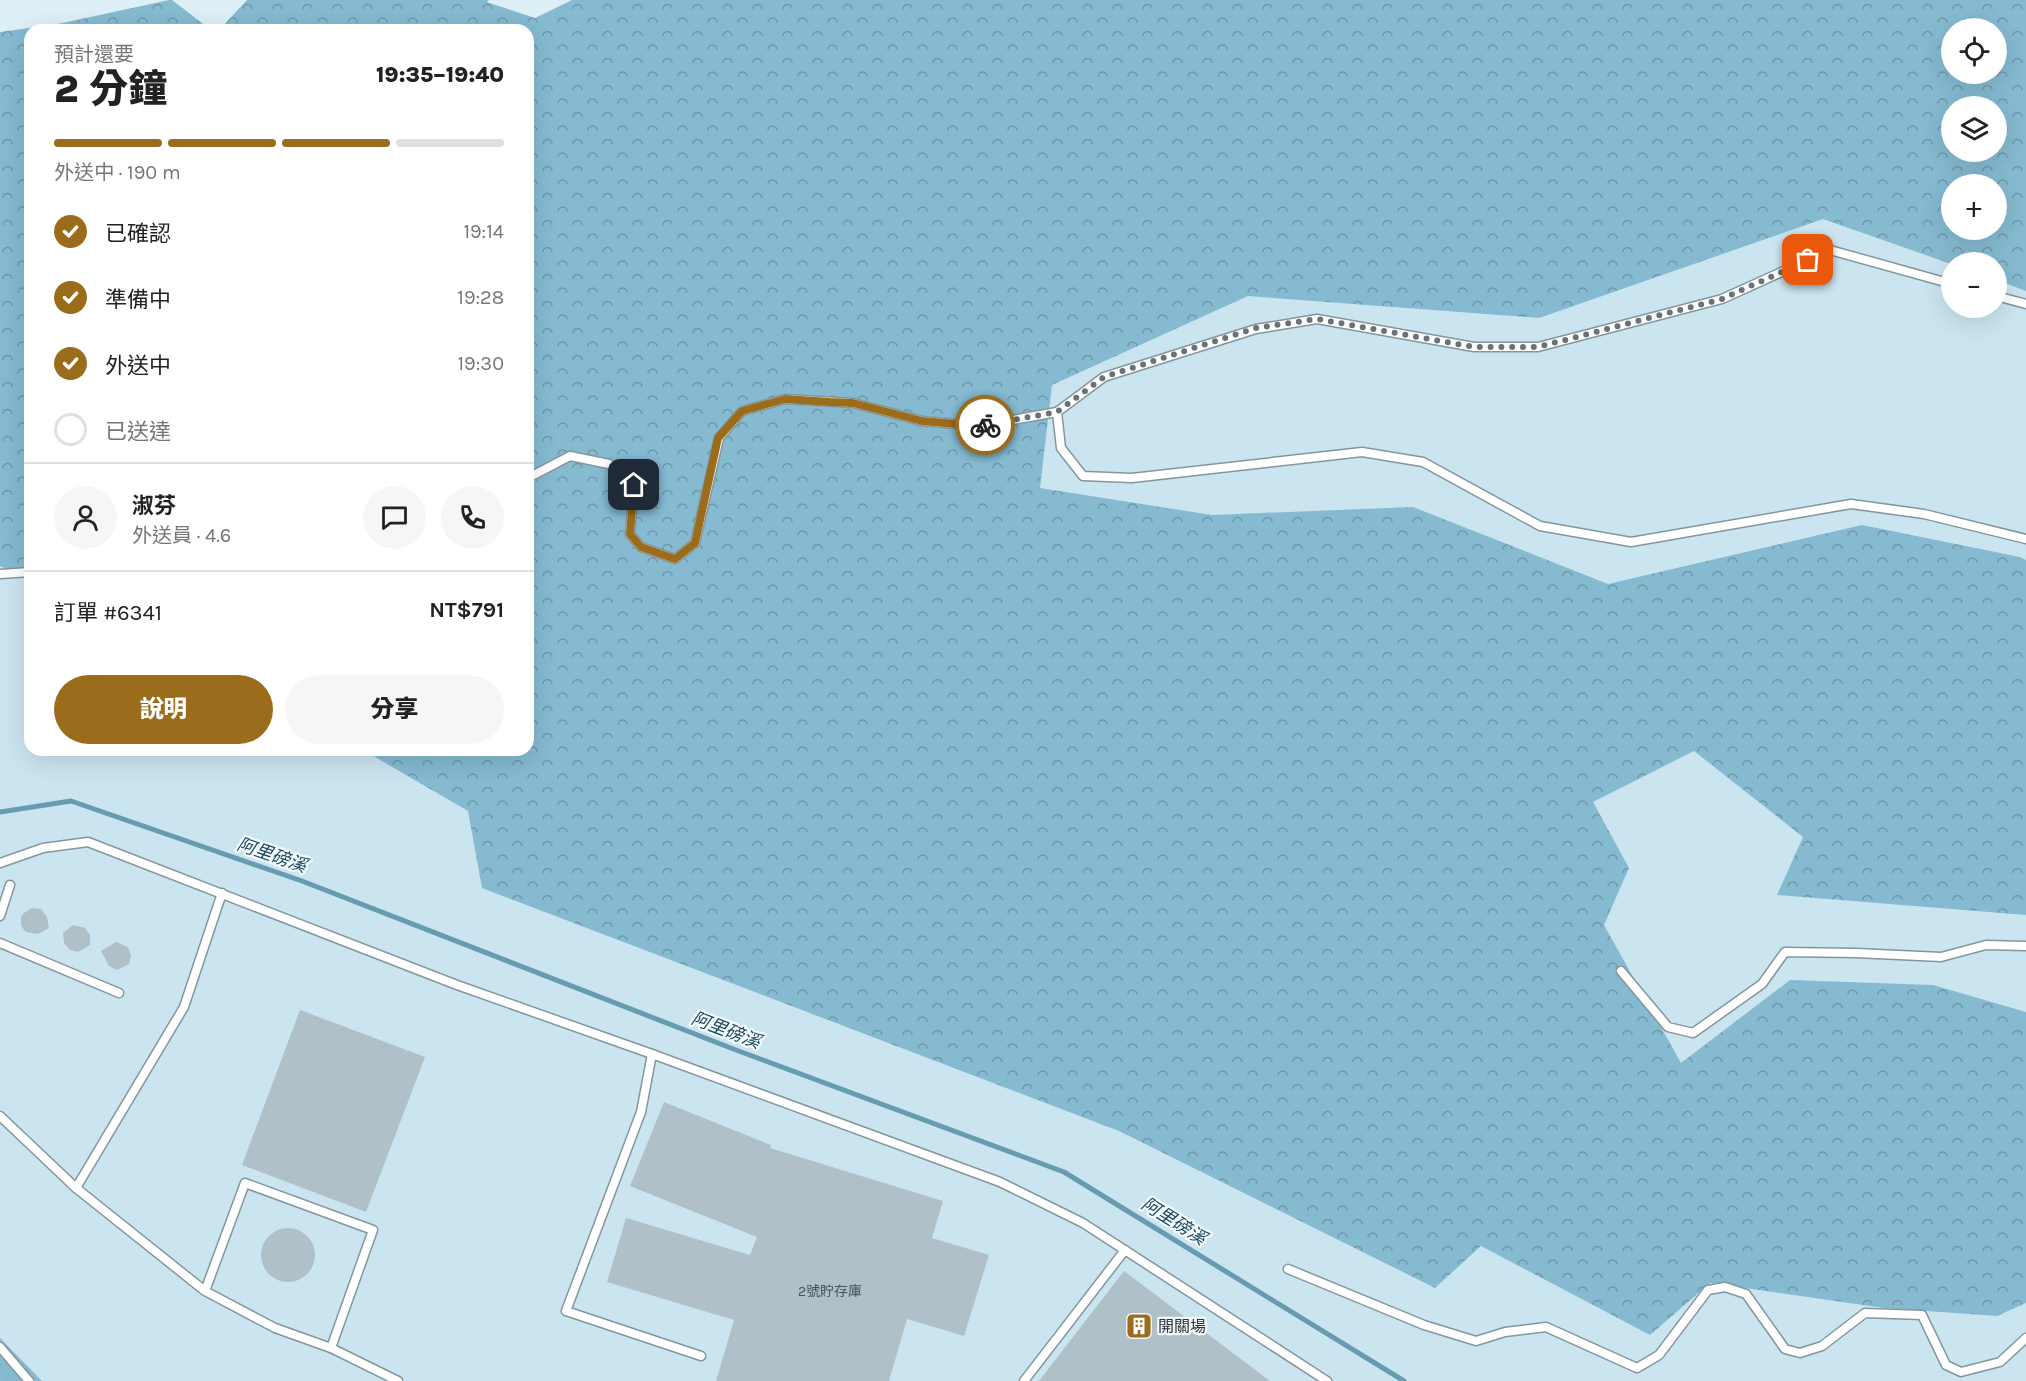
<!DOCTYPE html>
<html lang="zh-TW">
<meta charset="utf-8">
<style>
body{margin:0;font-family:Karla,"Noto Sans TC",sans-serif;background:#f6f6f6;color:#222;height:100vh;display:flex;flex-direction:column;font-size:22px;white-space:nowrap}
*{box-sizing:border-box;margin:0}
p{font-size:20px;color:#767676}
.icon{flex:none;width:33px;height:33px;fill:none;stroke:currentColor;stroke-width:2;stroke-linecap:round;stroke-linejoin:round}
.map{position:relative;flex:1;overflow:hidden}
.drawer{position:absolute;left:24px;top:24px;width:510px;height:732px;display:flex;flex-direction:column;background:#fff;border-radius:18px;box-shadow:0 6px 24px #0002}
.drawer>*{flex:none}
.controls{position:absolute;left:1941px;top:18px;display:grid;gap:12px}
.controls a{display:grid;place-items:center;width:66px;height:66px;border-radius:50%;background:#fff;box-shadow:0 6px 24px #0002;font-size:30px}
.pin{position:absolute;display:grid;place-items:center;width:51px;height:51px;color:#fff;margin:-26px;border-radius:12px;box-shadow:0 3px 9px #0006}
.courier{position:absolute;display:grid;place-items:center;width:60px;height:60px;margin:-30px;border:4px solid #9a6c1c;border-radius:50%;background:#fff;color:#222;box-shadow:0 2px 8px #0007}
.head em{font-style:normal;font-weight:800}
.head div{display:flex;flex-direction:column-reverse}
.head{display:flex;align-items:center;justify-content:space-between;height:102px;padding:0 30px}
h1{font-size:39px;font-weight:800;line-height:45px}
.bar{display:grid;grid-template-columns:repeat(4,1fr);gap:9px 6px;align-content:center;height:72px;padding:0 30px}
.bar i{height:8px;border-radius:4px;background:#e0e0e0}
.bar .active{background:#9a6c1c}
.bar p{grid-column:span 4}
.line{display:flex;align-items:center;gap:15px;padding:0 30px;border-top:2px solid #e0e0e0}
.line div{flex:1}
.round{display:grid;place-items:center;flex:none;width:63px;height:63px;border-radius:32px;background:#f6f6f6}
ol{padding:0 30px;list-style:none}
li{display:flex;align-items:center;gap:18px;height:66px}
li p{margin-inline-start:auto}
li .icon{padding:6px;border-radius:50%;background:#9a6c1c;color:#fff;stroke-width:4}
li:last-child{color:#767676}
li i{width:33px;height:33px;border:3px solid #e0e0e0;border-radius:50%}
.cta{display:flex;gap:12px;margin-top:auto;padding:12px 30px}
.cta a{flex:1;height:69px;border-radius:36px;background:#9a6c1c;color:#fff;font-size:24px;font-weight:800;line-height:69px;text-align:center}
.cta a+a{background:#f6f6f6;color:#222}
.map>svg:first-child{display:block}
</style>
<div class="map">
<svg width="2026" height="1381" viewBox="0 0 2026 1381">
<defs>
<pattern id="forest-crowns" width="20" height="18" patternUnits="userSpaceOnUse" patternTransform="scale(1.5)"><rect width="20" height="18" fill="#85bad1"/><path d="M2 6a3 3 0 1 1 6 0M12 15a3 3 0 1 1 6 0" fill="none" stroke="#6d98aa"/></pattern>
</defs>
<rect width="100%" height="100%" fill="#ddeff7"/>
<path fill="#cbe5f0" fill-rule="evenodd" d="M2026,124V1381H0V447L30,462V750H528L661,344L1952,152H1996ZM1952,184H1996V230H1952ZM1952,262H1996V308H1952Z"/>
<g fill="url(#forest-crowns)" fill-rule="evenodd">
<polygon points="169,0 172,0 211,30 30,30 30,579 0,566 0,32 58,24"/>
<path d="M247,0H489L487,2L535,18L572,0H2026V291L1997,280L1996,262H1952L1951,264L1823,219L1539,318L1248,296L1052,385L1040,488L1212,515L1413,507L1608,584L1862,525L2020,557L2026,560V915L1777,895L1803,837L1694,751L1593,802L1629,868L1604,925L1681,1063L1790,980L1933,985L2026,1012V1303L1997,1316L1884,1308L1710,1283L1650,1335L1481,1246L1435,1288L1119,1131L482,888L468,811L363,750H528V30H219ZM1952,28H1996V74H1952ZM1952,106H1996V152H1952ZM1952,184H1996V230H1952Z"/>
<polygon points="0,1338 42,1381 0,1381"/>
</g>
<g fill="none" stroke-linecap="round" stroke-linejoin="round">
<polyline stroke="#669bb0" stroke-width="5" points="0,812 71,801 302,881 736,1050 1064,1172 1404,1381"/>
</g>
<g fill="#afc0c8">
<polygon points="32,908 41,909 47,917 49,928 38,934 26,932 21,926 21,917 24,913"/>
<polygon points="73,925 85,928 90,935 90,945 78,952 70,950 64,943 63,933"/>
<polygon points="116,942 128,947 131,955 129,964 117,970 109,966 101,951"/>
<polygon points="300,1010 425,1057 366,1212 242,1165"/>
<polygon points="664,1102 771,1145 770,1148 943,1201 932,1238 989,1255 964,1336 907,1319 889,1381 716,1381 734,1320 607,1282 626,1218 750,1255 757,1237 630,1186"/>
<circle cx="288" cy="1255" r="27"/>
<polygon points="1124,1271 1270,1381 1039,1381"/>
</g>
<g fill="none" stroke-linecap="round" stroke-linejoin="round">
<defs>
<g id="service">
<polyline points="1952,284 1830,250 1722,299 1538,347 1474,347 1317,319 1256,329 1104,377 1057,412 1061,448 1083,476 1132,478 1362,452 1423,462 1540,526 1631,542 1851,504 1924,514 2026,539"/>
<polyline points="1996,296 2026,304"/>
<polyline points="528,478 570,456 609,464 634,485 630,534 641,547 675,559 695,543 719,438 742,411 785,399 853,403 922,421 979,426 1057,412"/>
<polyline points="0,574 30,572"/>
<polyline points="0,863 43,848 88,842 457,985 652,1054 1000,1182 1083,1223 1327,1381"/>
<polyline points="0,916 10,885"/>
<polyline points="0,943 119,993"/>
<polyline points="1621,971 1668,1027 1693,1033 1762,984 1785,952 1856,953 1941,957 1986,945 2026,946"/>
<polyline points="652,1054 641,1112 566,1311 701,1356"/>
<polyline points="0,1116 76,1188"/>
<polyline points="1288,1269 1424,1325 1476,1341 1505,1332 1546,1327 1637,1368 1659,1355 1708,1290 1725,1287 1746,1294 1785,1349 1800,1353 1822,1346 1865,1313 1922,1315 1946,1365 1961,1372 2000,1362 2026,1338"/>
<polyline points="205,1291 245,1183 373,1230 331,1348 275,1328 205,1291 76,1188 184,1007 222,893"/>
<polyline points="0,1347 29,1381"/>
<polyline points="331,1348 398,1381"/>
<polyline points="1024,1381 1125,1250"/>
</g>
</defs>
<use href="#service" stroke="#84959c" stroke-width="11"/>
<use href="#service" stroke="#fff" stroke-width="8"/>
</g>
<g fill="none" stroke-linecap="round" stroke-linejoin="round">
<polyline stroke="#687378" stroke-width="6" stroke-dasharray="0 10.8" points="985,425 1057,412 1104,377 1256,328 1317,319 1474,347 1538,347 1722,299 1808,260"/>
<polyline stroke="#9a6c1c" stroke-width="8" points="634,485 630,534 641,547 675,559 695,543 718,438 742,411 785,399 830,402 853,403 922,421 979,426 985,425"/>
</g>
<defs>
<symbol id="building-square" viewBox="-11 -11 22 22"><rect x="-9" y="-9" width="18" height="18" rx="4" fill="#9a6c1c" stroke="#f3fbfe"/><path d="M-4-6H4V6H1V3H-1V6H-4ZM-2.5-4.3h1.7v1.8h-1.7ZM.8-4.3h1.7v1.8H.8ZM-2.5-1h1.7V.8h-1.7ZM.8-1h1.7V.8H.8Z" fill="#fff"/></symbol>
</defs>
<g fill-rule="evenodd">
<use href="#building-square" x="1124" y="1311" width="30" height="30"/>
</g>
<g text-anchor="middle" stroke-width="4.5" stroke-linejoin="round" paint-order="stroke">
<g font-size="14" fill="#4a5458">
<text x="830" y="1296">2號貯存庫</text>
</g>
<g font-size="16" fill="#293033" stroke="#f3fbfe" text-anchor="start">
<text x="1158" y="1332">開關場</text>
</g>
<g font-size="18" font-style="italic" fill="#1b4859" stroke="#f3fbfe">
<text transform="translate(272 855) rotate(19)" y="6">阿里磅溪</text>
<text transform="translate(726 1030) rotate(21)" y="6">阿里磅溪</text>
<text transform="translate(1174 1221) rotate(32)" y="6">阿里磅溪</text>
</g>
</g>
</svg>
<div class="controls">
<a><svg class="icon" aria-label="locate" viewBox="0 0 24 24"><circle cx="12" cy="12" r="6"/><path d="M12 2v4M12 18v4M2 12h4M18 12h4"/></svg></a>
<a><svg class="icon" aria-label="layers" viewBox="0 0 24 24"><path d="M12 4l9 5-9 5-9-5zM3 14l9 5 9-5"/></svg></a>
<a>+</a>
<a>−</a>
</div>
<div class="pin" style="left:1808px;top:260px;background:#ea580c"><svg class="icon" aria-label="bag" viewBox="0 0 24 24"><path d="M5 8h14l-1 12H6zM9 8a3 3 0 0 1 6 0"/></svg></div>
<div class="pin" style="left:634px;top:485px;background:#1f2937"><svg class="icon" aria-label="home" viewBox="0 0 24 24"><path d="M3 11l9-7 9 7M6 9v11h12V9"/></svg></div>
<div class="courier" style="left:985px;top:425px"><svg class="icon" aria-label="bike" viewBox="0 0 24 24"><circle cx="6" cy="16" r="4"/><circle cx="18" cy="16" r="4"/><path d="M6 16l4-8h5l3 8M10 8l3 8H6M13 5h3"/></svg></div>
<section class="drawer">
<div class="head"><div><h1>2 分鐘</h1><p>預計還要</p></div><em>19:35–19:40</em></div>
<div class="bar"><i class="active"></i><i class="active"></i><i class="active"></i><i></i><p>外送中 · 190 m</p></div>
<ol>
<li><svg class="icon" aria-label="check" viewBox="0 0 24 24"><path d="M5 12l5 5 9-10"/></svg>已確認<p>19:14</p></li>
<li><svg class="icon" aria-label="check" viewBox="0 0 24 24"><path d="M5 12l5 5 9-10"/></svg>準備中<p>19:28</p></li>
<li><svg class="icon" aria-label="check" viewBox="0 0 24 24"><path d="M5 12l5 5 9-10"/></svg>外送中<p>19:30</p></li>
<li><i></i>已送達</li>
</ol>
<div class="line" style="height:108px"><a class="round"><svg class="icon" aria-label="person" viewBox="0 0 24 24"><circle cx="12" cy="8" r="4"/><path d="M4 21q1-7 8-7t8 7"/></svg></a><div><b>淑芬</b><p>外送員 · 4.6</p></div><a class="round"><svg class="icon" aria-label="chat" viewBox="0 0 24 24"><path d="M4 5h16v11H9l-5 4z"/></svg></a><a class="round"><svg class="icon" aria-label="phone" viewBox="0 0 24 24"><path d="M5 4h4l2 5-3 2q2 4 5 5l2-3 5 2v4C11 20 4 13 5 4z"/></svg></a></div>
<div class="line" style="height:78px"><div>訂單 #6341</div><b>NT$791</b></div>
<div class="cta"><a>說明</a><a>分享</a></div>
</section>
</div>
